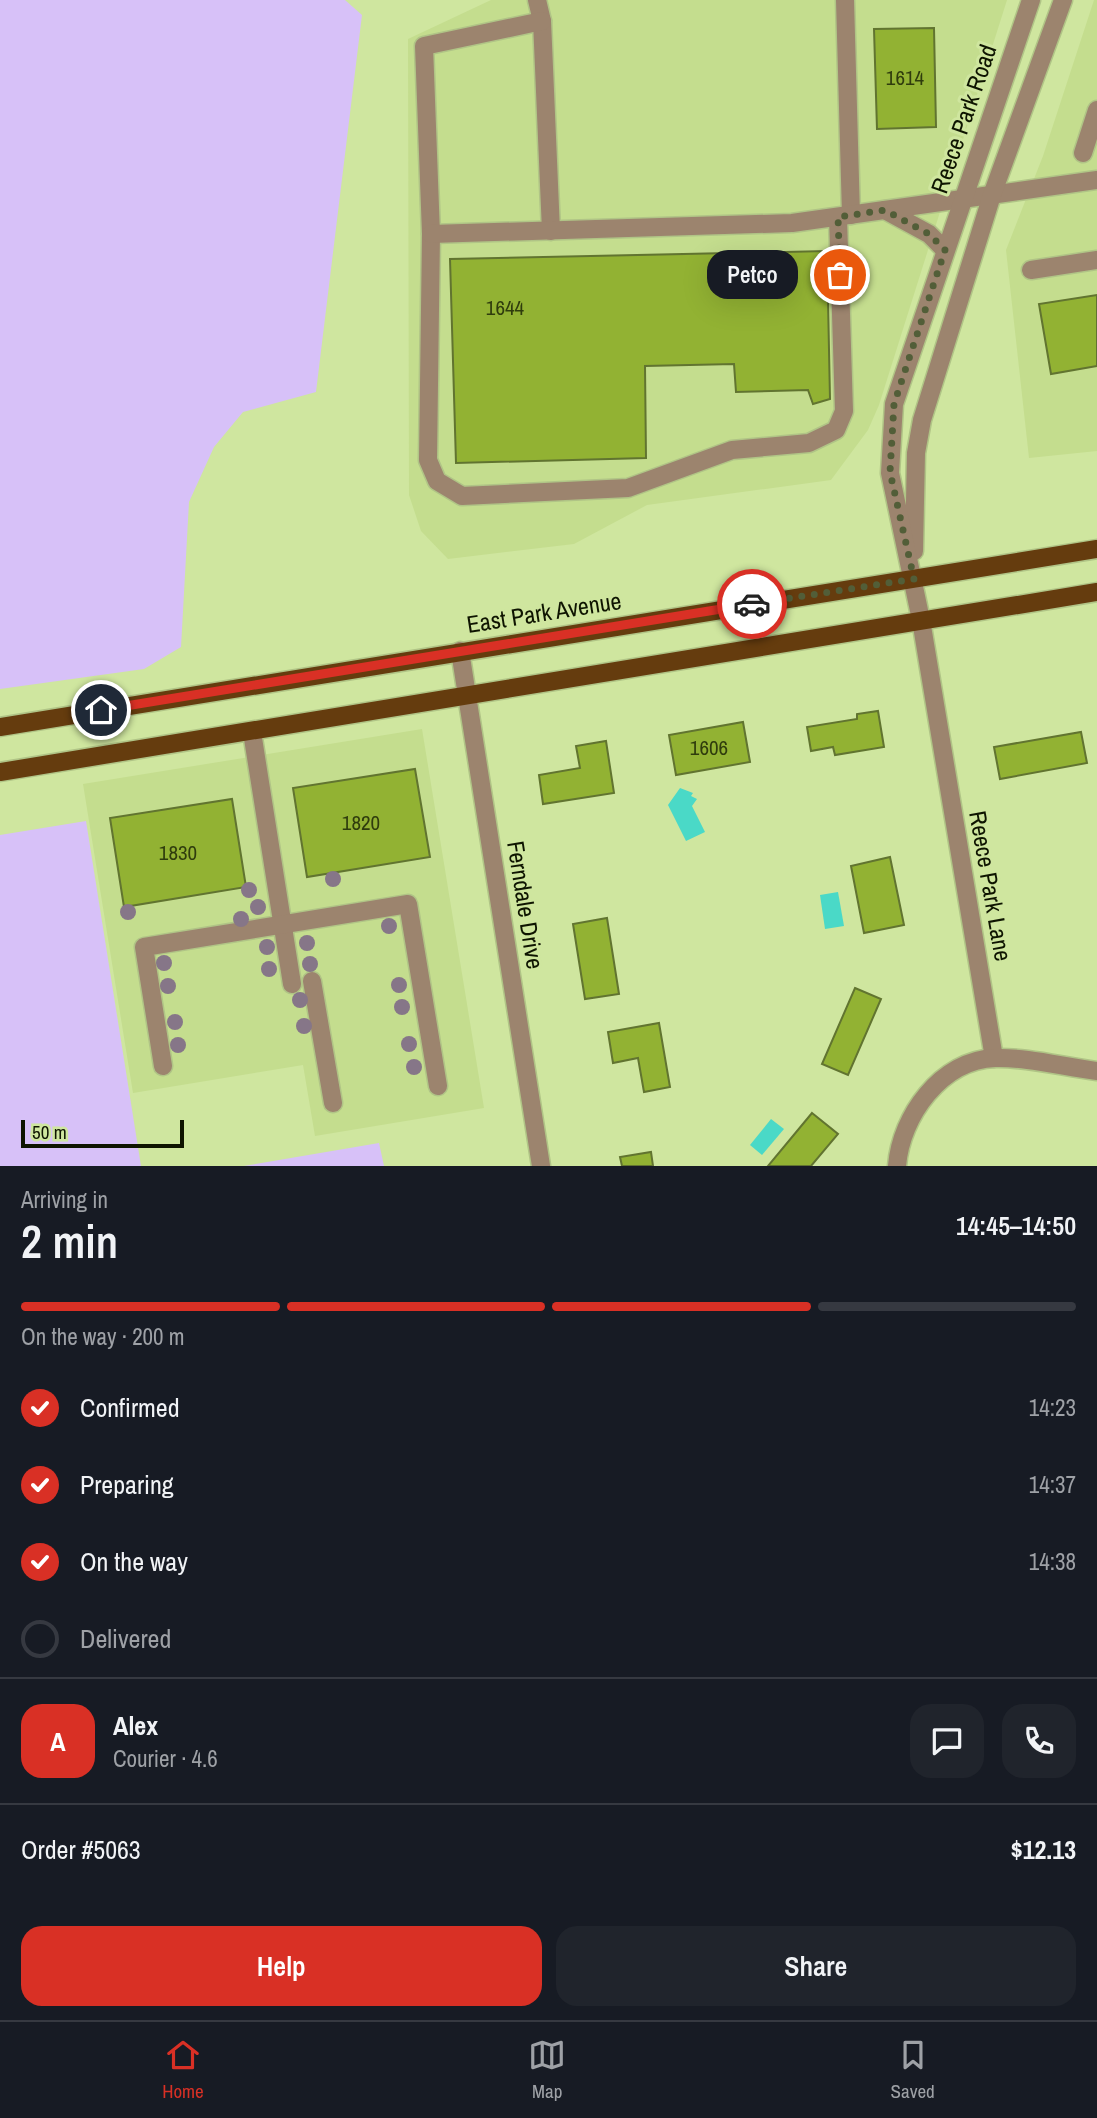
<!DOCTYPE html>
<meta charset="utf-8">
<style>
body{margin:0;font-family:"Archivo Narrow",sans-serif;background:#20242c;color:#f1f3f6;height:100vh;display:flex;flex-direction:column;font-size:26px;white-space:nowrap}
*{box-sizing:border-box;margin:0}
p{font-size:23px;color:#9ea1a6}
.icon{flex:none;width:38px;height:38px;fill:none;stroke:currentColor;stroke-width:2;stroke-linecap:round;stroke-linejoin:round}
.map{position:relative;height:1166px;overflow:hidden}
.panel{display:flex;flex-direction:column;background:#171b24;flex:1}
.panel>*{flex:none}
.scale{position:absolute;left:21px;bottom:18px;width:163px;box-sizing:border-box;padding-left:7px;border:4px solid #0e1400;border-top:0;font-size:19px;line-height:24px;white-space:nowrap;color:#0e1400;-webkit-text-stroke:5px #cfe69f;paint-order:stroke}
.pin{position:absolute;display:grid;place-items:center;width:60px;height:60px;color:#fff;margin:-30px;border:4px solid #fff;border-radius:50%;box-shadow:0 2px 7px #0007}
.courier{position:absolute;display:grid;place-items:center;width:70px;height:70px;margin:-35px;border:5px solid #d93025;border-radius:50%;background:#fff;color:#222;box-shadow:0 2px 9px #0007}
.bubble{position:absolute;height:49px;border-radius:21px;background:#171b24;box-shadow:0 7px 28px #0002;font-size:23px;font-weight:600;line-height:49px;text-align:center}
.summary em{font-style:normal;font-weight:600}
.summary div{display:flex;flex-direction:column-reverse}
.summary{display:flex;align-items:center;justify-content:space-between;height:119px;padding:0 21px}
h1{font-size:46px;font-weight:600;line-height:52px}
.bar{display:grid;grid-template-columns:repeat(4,1fr);gap:10px 7px;align-content:center;height:84px;padding:0 21px}
.bar i{height:9px;border-radius:5px;background:#363941}
.bar .current{background:#d93025}
.bar p{grid-column:span 4}
.line{display:flex;align-items:center;gap:18px;padding:0 21px;border-top:2px solid #363941}
.line div{flex:1}
.round{display:grid;place-items:center;flex:none;width:74px;height:74px;border-radius:21px;background:#20242c}
ol{padding:0 21px;list-style:none}
li{display:flex;align-items:center;gap:21px;height:77px}
li p{margin-inline-start:auto}
li .icon{padding:7px;border-radius:50%;background:#d93025;color:#fff;stroke-width:4}
li:last-child{color:#9ea1a6}
li i{width:38px;height:38px;border:4px solid #363941;border-radius:50%}
.cta{display:flex;gap:14px;margin-top:auto;padding:14px 21px}
.cta a{flex:1;height:80px;border-radius:21px;background:#d93025;color:#fff;font-size:28px;font-weight:600;line-height:80px;text-align:center}
.cta a+a{background:#20242c;color:#f1f3f6}
.tabs{display:flex;justify-content:space-around;align-items:center;height:98px;border-top:2px solid #363941;background:#171b24;font-size:19px;color:#9ea1a6}
.tabs a{display:grid;justify-items:center;gap:4px}
.tabs .current{color:#d93025}
.map>svg:first-child{display:block}
</style>
<div class="map">
<svg width="1097" height="1166" viewBox="0 0 1097 1166">
<rect width="100%" height="100%" fill="#cfe69f"/>
<g fill="#c4dd8e">
<polygon points="491,0 1007,0 879,405 868,430 831,480 647,505 574,544 448,559 421,531 409,495 408,39"/>
<polygon points="1094,0 1097,0 1097,451 1029,458 1006,250 1043,156"/>
<polygon points="422,729 484,1108 315,1136 303,1065 133,1093 83,784"/>
</g>
<g fill="#d7c1f8">
<polygon points="0,0 345,0 362,15 316,392 243,412 214,447 189,502 181,647 144,669 0,689"/>
<polygon points="86,821 141,1166 0,1166 0,835"/>
<polygon points="379,1143 384,1166 244,1166"/>
</g>
<g fill="#4ad9c7">
<polygon points="680,788 693,793 691,796 697,799 692,806 705,832 686,841 668,805"/>
<polygon points="838,892 844,926 825,929 820,895"/>
<polygon points="771,1119 784,1129 762,1155 750,1145"/>
</g>
<g fill="#92b233" stroke="#617430" stroke-width="2">
<polygon points="934,28 936,127 877,129 874,29"/>
<polygon points="827,251 830,399 813,404 808,390 736,392 734,364 645,366 646,458 456,463 450,259"/>
<polygon points="1097,295 1097,366 1051,374 1039,304"/>
<polygon points="878,711 884,747 835,755 833,747 811,751 807,727 857,719 857,714"/>
<polygon points="743,722 750,762 676,775 669,735"/>
<polygon points="1081,732 1087,763 1000,779 994,747"/>
<polygon points="606,741 614,793 543,804 539,775 580,768 576,746"/>
<polygon points="415,769 430,857 307,877 293,788"/>
<polygon points="232,799 246,887 124,907 110,818"/>
<polygon points="890,857 904,925 864,933 851,866"/>
<polygon points="607,918 619,994 585,999 573,924"/>
<polygon points="855,988 881,999 848,1075 822,1064"/>
<polygon points="659,1023 670,1087 644,1092 638,1058 613,1063 608,1032"/>
<polygon points="812,1113 838,1134 811,1166 768,1166"/>
<polygon points="651,1152 653,1166 622,1166 620,1157"/>
</g>
<g fill="none" stroke-linecap="round" stroke-linejoin="round">
<defs>
<g id="minor">
<polyline points="537,0 542,21 551,231"/>
<polyline points="845,0 851,215"/>
<polyline points="542,21 424,46 431,234 428,460 437,481 462,496 628,488 732,450 809,443 836,430 844,411 838,217"/>
<polyline points="1083,153 1097,110"/>
<polyline points="885,210 929,234 945,250"/>
<polyline points="431,234 792,223 1097,180"/>
<polyline points="1031,270 1097,260"/>
<polyline points="914,551 916,453 922,420 992,195 1063,0"/>
<polyline points="460,651 541,1166"/>
<polyline points="252,732 292,984"/>
<polyline points="312,981 333,1103"/>
<polyline points="994,1058 921,620 890,473 894,404 1031,0"/>
<polyline points="163,1066 144,947 408,904 438,1086"/>
<path d="M897,1166C901,1116 941,1060 995,1058C1027,1057 1064,1067 1097,1071"/>
</g>
<g id="major">
<polyline points="0,727 1097,549"/>
<polyline points="0,772 1097,592"/>
</g>
</defs>
<use href="#minor" stroke="#b0c486" stroke-width="21"/>
<use href="#major" stroke="#b0c486" stroke-width="21"/>
<use href="#minor" stroke="#9c846e" stroke-width="18"/>
<use href="#major" stroke="#653c0e" stroke-width="18"/>
</g>
<g fill="#867688">
<circle cx="333" cy="879" r="8"/>
<circle cx="249" cy="890" r="8"/>
<circle cx="258" cy="907" r="8"/>
<circle cx="128" cy="912" r="8"/>
<circle cx="241" cy="919" r="8"/>
<circle cx="389" cy="926" r="8"/>
<circle cx="307" cy="943" r="8"/>
<circle cx="267" cy="947" r="8"/>
<circle cx="164" cy="963" r="8"/>
<circle cx="310" cy="964" r="8"/>
<circle cx="269" cy="969" r="8"/>
<circle cx="399" cy="985" r="8"/>
<circle cx="168" cy="986" r="8"/>
<circle cx="300" cy="1000" r="8"/>
<circle cx="402" cy="1007" r="8"/>
<circle cx="175" cy="1022" r="8"/>
<circle cx="304" cy="1026" r="8"/>
<circle cx="409" cy="1044" r="8"/>
<circle cx="178" cy="1045" r="8"/>
<circle cx="414" cy="1067" r="8"/>
</g>
<g fill="none" stroke-linecap="round" stroke-linejoin="round">
<polyline stroke="#525e38" stroke-width="7" stroke-dasharray="0 12.6" points="752,604 914,579 890,472 894,404 945,250 929,234 885,210 838,217 840,275"/>
<polyline stroke="#d93025" stroke-width="9" points="101,710 752,604"/>
</g>
<g text-anchor="middle" stroke-width="6" stroke-linejoin="round" paint-order="stroke">
<g font-size="21" fill="#2f3c0d">
<text x="905" y="85">1614</text>
<text x="505" y="315">1644</text>
<text x="709" y="755">1606</text>
<text x="361" y="830">1820</text>
<text x="178" y="860">1830</text>
</g>
<g font-size="24" fill="#0e1400" stroke="#cfe69f">
<text transform="translate(964 119) rotate(-71)" y="8">Reece Park Road</text>
<text transform="translate(544 613) rotate(-9)" y="8">East Park Avenue</text>
<text transform="translate(990 886) rotate(80)" y="8">Reece Park Lane</text>
<text transform="translate(525 905) rotate(81)" y="8">Ferndale Drive</text>
</g>
</g>
</svg>
<div class="scale">50 m</div>
<div class="pin" style="left:840px;top:275px;background:#ea580c"><svg class="icon" aria-label="bag" viewBox="0 0 24 24"><path d="M5 8h14l-1 12H6zM9 8a3 3 0 0 1 6 0"/></svg></div>
<div class="pin" style="left:101px;top:710px;background:#1f2937"><svg class="icon" aria-label="home" viewBox="0 0 24 24"><path d="M3 11l9-7 9 7M6 9v11h12V9"/></svg></div>
<div class="courier" style="left:752px;top:604px"><svg class="icon" aria-label="car" viewBox="0 0 24 24"><path d="M5 17H2v-5l4-1 3-4h7l3 4 3 1v5h-3M9 17h6M6 11h13"/><circle cx="7" cy="17" r="2"/><circle cx="17" cy="17" r="2"/></svg></div>
<div class="bubble" style="left:707px;top:250px;width:91px">Petco</div>
</div>
<section class="panel">
<div class="summary"><div><h1>2 min</h1><p>Arriving in</p></div><em>14:45–14:50</em></div>
<div class="bar"><i class="current"></i><i class="current"></i><i class="current"></i><i></i><p>On the way · 200 m</p></div>
<ol>
<li><svg class="icon" aria-label="check" viewBox="0 0 24 24"><path d="M5 12l5 5 9-10"/></svg>Confirmed<p>14:23</p></li>
<li><svg class="icon" aria-label="check" viewBox="0 0 24 24"><path d="M5 12l5 5 9-10"/></svg>Preparing<p>14:37</p></li>
<li><svg class="icon" aria-label="check" viewBox="0 0 24 24"><path d="M5 12l5 5 9-10"/></svg>On the way<p>14:38</p></li>
<li><i></i>Delivered</li>
</ol>
<div class="line" style="height:126px"><b class="round" style="background:#d93025;color:#fff">A</b><div><b>Alex</b><p>Courier · 4.6</p></div><a class="round"><svg class="icon" aria-label="chat" viewBox="0 0 24 24"><path d="M4 5h16v11H9l-5 4z"/></svg></a><a class="round"><svg class="icon" aria-label="phone" viewBox="0 0 24 24"><path d="M5 4h4l2 5-3 2q2 4 5 5l2-3 5 2v4C11 20 4 13 5 4z"/></svg></a></div>
<div class="line" style="height:91px"><div>Order #5063</div><b>$12.13</b></div>
<div class="cta"><a>Help</a><a>Share</a></div>
</section>
<nav class="tabs">
<a class="current"><svg class="icon" aria-label="home" viewBox="0 0 24 24"><path d="M3 11l9-7 9 7M6 9v11h12V9"/></svg>Home</a>
<a><svg class="icon" aria-label="map" viewBox="0 0 24 24"><path d="M3 6l6-2 6 2 6-2v14l-6 2-6-2-6 2zM9 4v14M15 6v14"/></svg>Map</a>
<a><svg class="icon" aria-label="saved" viewBox="0 0 24 24"><path d="M7 4h10v16l-5-4-5 4z"/></svg>Saved</a>
</nav>
